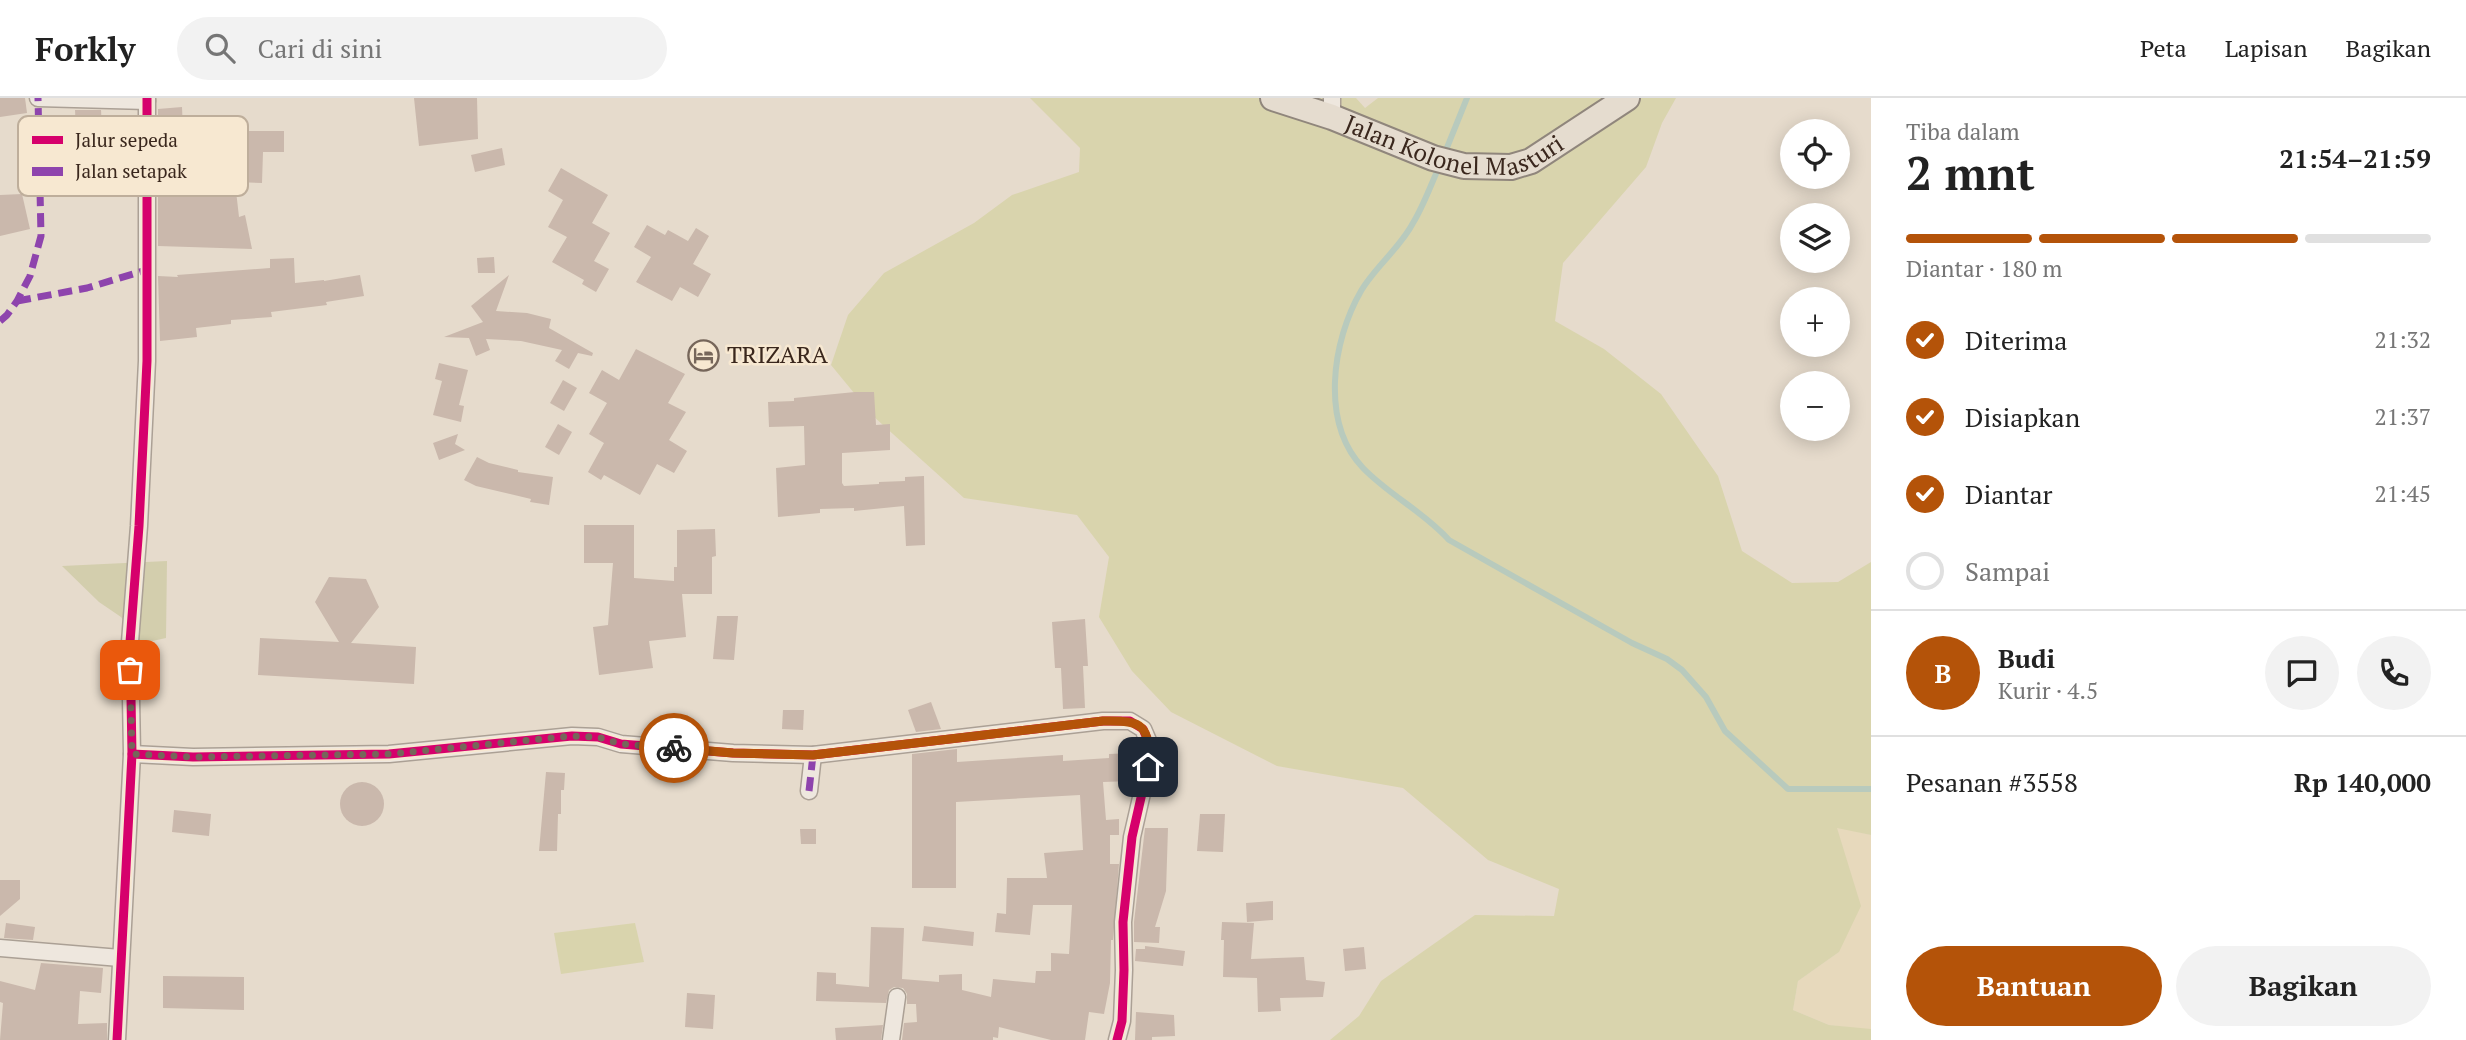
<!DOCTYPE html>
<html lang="id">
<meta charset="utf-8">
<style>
body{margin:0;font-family:"PT Serif",serif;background:#f2f2f2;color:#222;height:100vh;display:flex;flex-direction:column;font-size:26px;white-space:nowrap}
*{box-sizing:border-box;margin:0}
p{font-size:23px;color:#767676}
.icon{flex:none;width:38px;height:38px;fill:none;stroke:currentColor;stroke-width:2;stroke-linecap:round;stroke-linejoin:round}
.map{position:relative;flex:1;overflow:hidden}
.side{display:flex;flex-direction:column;background:#fff;width:595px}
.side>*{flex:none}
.controls{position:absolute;left:1780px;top:21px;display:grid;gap:14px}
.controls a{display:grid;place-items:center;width:70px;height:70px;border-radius:50%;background:#fff;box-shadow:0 4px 18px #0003;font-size:35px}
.pin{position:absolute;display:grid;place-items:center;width:60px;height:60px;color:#fff;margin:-30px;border-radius:14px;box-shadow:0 4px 10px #0006}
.courier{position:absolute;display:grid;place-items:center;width:70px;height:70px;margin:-35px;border:5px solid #b45309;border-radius:50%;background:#fff;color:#222;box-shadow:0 2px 9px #0007}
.summary em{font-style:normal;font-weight:700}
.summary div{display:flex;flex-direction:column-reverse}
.summary{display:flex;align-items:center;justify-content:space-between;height:119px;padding:0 35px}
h1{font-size:46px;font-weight:700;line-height:52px}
.bar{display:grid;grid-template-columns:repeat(4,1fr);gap:10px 7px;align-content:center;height:84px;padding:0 35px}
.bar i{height:9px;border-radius:5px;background:#e0e0e0}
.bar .active{background:#b45309}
.bar p{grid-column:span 4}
.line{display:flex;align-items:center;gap:18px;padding:0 35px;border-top:2px solid #e0e0e0}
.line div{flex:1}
.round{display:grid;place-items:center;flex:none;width:74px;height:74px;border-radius:37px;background:#f2f2f2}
ol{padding:0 35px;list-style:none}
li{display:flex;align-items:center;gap:21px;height:77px}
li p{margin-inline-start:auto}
li .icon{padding:7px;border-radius:50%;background:#b45309;color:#fff;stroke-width:4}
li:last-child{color:#767676}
li i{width:38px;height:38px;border:4px solid #e0e0e0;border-radius:50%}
.action{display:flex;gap:14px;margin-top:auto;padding:14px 35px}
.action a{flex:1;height:80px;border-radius:42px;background:#b45309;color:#fff;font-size:28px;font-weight:700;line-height:80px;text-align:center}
.action a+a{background:#f2f2f2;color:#222}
header{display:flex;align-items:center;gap:42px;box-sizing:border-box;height:98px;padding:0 35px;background:#fff;border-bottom:2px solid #e0e0e0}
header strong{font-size:33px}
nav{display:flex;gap:38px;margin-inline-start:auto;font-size:24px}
.search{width:490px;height:63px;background:#f2f2f2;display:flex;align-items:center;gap:18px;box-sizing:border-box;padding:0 24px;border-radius:38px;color:#767676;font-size:26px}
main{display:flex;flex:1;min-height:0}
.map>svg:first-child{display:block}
</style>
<header>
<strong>Forkly</strong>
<div class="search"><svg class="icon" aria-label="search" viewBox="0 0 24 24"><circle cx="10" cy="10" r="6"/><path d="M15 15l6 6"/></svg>Cari di sini</div>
<nav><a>Peta</a><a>Lapisan</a><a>Bagikan</a></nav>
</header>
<main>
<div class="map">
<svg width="1871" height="942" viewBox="0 0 1871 942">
<rect width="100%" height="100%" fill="#e6dbcc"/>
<polygon fill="#e7d9bc" points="1837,729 1871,737 1871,931 1869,932 1829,927 1793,912 1798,883 1839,854"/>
<g fill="#d9d4ad">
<polygon points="1030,0 1356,0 1365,10 1378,0 1676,0 1662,25 1646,69 1563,165 1555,223 1604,251 1661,296 1718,378 1742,453 1792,485 1838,484 1871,464 1871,737 1837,730 1861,808 1839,854 1798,883 1793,912 1829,927 1871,931 1871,942 1330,942 1359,918 1381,883 1475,817 1554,818 1559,791 1488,762 1403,690 1277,668 1171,614 1132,573 1099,519 1109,459 1077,417 964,400 873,318 831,267 848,217 884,175 974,125 1012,97 1079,74 1080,50"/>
<polygon points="635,825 644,864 561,876 554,835"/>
</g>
<polygon fill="#d3cead" points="167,463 166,540 139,546 121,519 99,504 62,468"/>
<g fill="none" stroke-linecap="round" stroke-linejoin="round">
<g stroke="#b8cabd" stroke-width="6">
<polyline points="1444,57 1467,0"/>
<path d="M1440,67C1431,86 1424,107 1413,125C1400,150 1375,169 1361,193C1332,243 1320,325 1363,370C1389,397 1424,414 1449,442L1632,545L1667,561L1682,572L1706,599L1725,633L1788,691H1871"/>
</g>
</g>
<g fill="#cab8ac">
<polygon points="0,0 25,0 27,15 0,19"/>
<polygon points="414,0 477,0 478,41 419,48"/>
<polygon points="182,9 183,33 284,33 284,54 263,54 262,85 235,84 239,119 245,117 252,151 158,148 158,11"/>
<polygon points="75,12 101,12 103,49 77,50"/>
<polygon points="502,50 505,67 475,74 471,57"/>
<polygon points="561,70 608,97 592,125 610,135 594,163 609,171 596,194 582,186 584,182 552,164 567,139 548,129 563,102 548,93"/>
<polygon points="22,96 30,131 0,138 0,97"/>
<polygon points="647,127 665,137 668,132 688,143 696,130 709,138 693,166 711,176 698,199 680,189 672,203 636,184 651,159 634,149"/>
<polygon points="494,159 495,175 478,175 477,160"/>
<polygon points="294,160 295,185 324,182 324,183 360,177 364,198 326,204 327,207 271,214 272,219 231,222 231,226 196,230 197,239 160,243 158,178 178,179 177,177 270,170 270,161"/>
<polygon points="509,177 496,213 527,215 551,221 549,230 593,255 592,258 578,255 569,271 555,263 562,252 521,243 486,241 490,252 476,258 469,240 444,239 483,224 471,208"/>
<polygon points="701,248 709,249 714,254 714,265 708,269 701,270 692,266 693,256"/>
<polygon points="636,251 685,276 668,305 686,314 669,342 687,353 674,375 657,366 640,397 604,377 601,382 588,374 604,345 589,336 607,305 589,295 602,272 619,282"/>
<polygon points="439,265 468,272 459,307 464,308 461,324 433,317 442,283 435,281"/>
<polygon points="563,282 577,290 564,313 550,305"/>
<polygon points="855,294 874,294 876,327 890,326 890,352 842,355 842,385 844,388 879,386 879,384 905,383 905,379 924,378 925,447 906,448 904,408 854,413 854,410 820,411 820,415 778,419 776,370 805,367 804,328 769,329 768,304 794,303 794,300"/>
<polygon points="558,326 572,334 559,357 545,349"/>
<polygon points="458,336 455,346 465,352 439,362 433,345"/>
<polygon points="477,359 489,365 518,372 518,374 553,379 549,407 530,404 531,401 476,388 464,382"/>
<polygon points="584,427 634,427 634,480 674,483 674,469 677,469 677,432 715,431 716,458 712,459 712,496 682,496 686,539 649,543 653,570 599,577 593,529 608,527 613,465 584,465"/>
<polygon points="329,479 366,481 379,509 351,545 416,549 414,586 258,577 260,540 339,544 315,504"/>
<polygon points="717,518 738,518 734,562 713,561"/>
<polygon points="1085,521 1088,568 1083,568 1085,610 1063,611 1061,570 1055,570 1052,524"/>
<polygon points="931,604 941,631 916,634 908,612"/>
<polygon points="783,612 804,612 803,632 782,631"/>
<polygon points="957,651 957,664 1063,657 1063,663 1109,660 1109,656 1132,655 1132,667 1138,666 1132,683 1103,684 1106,722 1119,721 1119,737 1110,737 1110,766 1119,766 1113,842 1111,842 1110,885 1104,916 1089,914 1085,942 1051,942 999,929 998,940 993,939 993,942 902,942 904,925 917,924 916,906 907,906 907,896 903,890 894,889 889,892 886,905 816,903 817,874 836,875 836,886 869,889 871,829 904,830 902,881 939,884 939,877 962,876 962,892 991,899 993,881 1035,885 1036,873 1051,873 1051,855 1069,856 1072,807 1033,807 1030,837 995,834 997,815 1006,816 1007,780 1047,780 1044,755 1083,752 1080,697 956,704 956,790 912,790 912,656"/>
<polygon points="546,674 565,675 564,692 561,692 561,716 558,716 557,753 539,753"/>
<circle cx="362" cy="706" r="22"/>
<polygon points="174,712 211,716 209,738 172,734"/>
<polygon points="1200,716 1225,716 1223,754 1197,753"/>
<polygon points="1145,730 1168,730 1166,793 1155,829 1160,829 1159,845 1134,844 1134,824"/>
<polygon points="800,731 816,731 816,746 801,746"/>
<polygon points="0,782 20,782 20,801 0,818"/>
<polygon points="1273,803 1273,822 1247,824 1246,805"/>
<polygon points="1222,824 1254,825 1251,861 1304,859 1306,882 1325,884 1323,899 1280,900 1281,913 1258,914 1257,880 1223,879 1224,842 1221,842"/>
<polygon points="6,825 35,829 33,842 4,840"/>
<polygon points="924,828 974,834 973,848 922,843"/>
<polygon points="1145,848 1185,853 1183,868 1135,863 1136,851 1145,851"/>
<polygon points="1364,849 1366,871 1345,873 1343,851"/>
<polygon points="41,865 103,870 101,895 80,893 78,926 107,925 107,942 0,942 3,905 0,904 0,883 35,892"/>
<polygon points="163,878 244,879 244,912 163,910"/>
<polygon points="687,895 715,897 713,931 685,929"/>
<polygon points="1136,914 1174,917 1175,938 1152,939 1152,942 1135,942"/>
<polygon points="883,927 881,942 836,942 835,930"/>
</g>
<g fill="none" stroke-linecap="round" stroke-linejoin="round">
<defs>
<g id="minor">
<polyline points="38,0 147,3"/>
<polyline points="1332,0 1332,19"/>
<polyline points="132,656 193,659 389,656 572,638 598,639 621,646 733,655 813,657 1103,623 1130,623 1143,631 1149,645 1148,669 1132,739 1123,824 1124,872 1122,923 1117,942"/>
<polyline points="809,693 813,657"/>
<polyline points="0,850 120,860"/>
<polyline points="117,942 132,656 130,544 139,428 147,263 147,0"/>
<polyline points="891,942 897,899"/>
</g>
<g id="primary">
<path id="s1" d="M1273,0L1332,19L1433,60L1464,68L1511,69L1531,63L1627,0"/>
</g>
</defs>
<use href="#minor" stroke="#aba095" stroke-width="19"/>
<use href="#primary" stroke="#90867c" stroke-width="28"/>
<use href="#minor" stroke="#eee7de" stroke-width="16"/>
<use href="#primary" stroke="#e5dccf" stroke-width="24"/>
<g stroke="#8e44ad" stroke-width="7" stroke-dasharray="14 7" stroke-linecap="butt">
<polyline points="17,203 87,190 146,172"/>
<polyline points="0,223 7,217 17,203 30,178 41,138 38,0"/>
<polyline points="809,693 813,657"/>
</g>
<defs>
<g id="cycleway">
<polyline points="132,656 193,659 389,656 572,638 598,639 621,646 733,655 813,657 1103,623 1130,623 1143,631 1149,645 1148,669 1132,739 1123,824 1124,872 1122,923 1117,942"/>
<polyline points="117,942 132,656 130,544 139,428 147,263 147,0"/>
</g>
</defs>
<use href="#cycleway" stroke="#f7e8d1" stroke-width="13"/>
<use href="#cycleway" stroke="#d6006c" stroke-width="9"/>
</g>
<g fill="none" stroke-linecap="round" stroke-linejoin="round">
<polyline stroke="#76665a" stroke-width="7" stroke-dasharray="0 12.6" points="130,572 132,656 193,659 390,656 572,638 598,639 621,646 674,650"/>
<path stroke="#b45309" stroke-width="9" d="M674,650L733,655L813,657L1103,623C1145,622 1150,628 1148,669"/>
</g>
<defs>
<symbol id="hotel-ring" viewBox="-11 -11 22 22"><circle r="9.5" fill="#f7e8d1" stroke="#76665a" stroke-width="1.5"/><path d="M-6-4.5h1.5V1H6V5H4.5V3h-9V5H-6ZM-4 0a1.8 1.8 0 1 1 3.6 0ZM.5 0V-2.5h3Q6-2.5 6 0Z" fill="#76665a"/></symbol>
</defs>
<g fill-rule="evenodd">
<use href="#hotel-ring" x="686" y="240" width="35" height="35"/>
</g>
<g text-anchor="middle" stroke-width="5" stroke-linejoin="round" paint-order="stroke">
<g font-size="24" fill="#3a271d" stroke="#f7e8d1">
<text dy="8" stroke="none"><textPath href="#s1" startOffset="192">Jalan Kolonel Masturi</textPath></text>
</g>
<g font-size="24" fill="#3a271d" stroke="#f7e8d1" text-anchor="start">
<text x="727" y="265">TRIZARA</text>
</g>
</g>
<rect x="18" y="18" width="230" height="80" rx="10" fill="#f7e8d1" stroke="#beae9b" stroke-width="2"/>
<rect x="32" y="38" width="31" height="8" fill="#d6006c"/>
<rect x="32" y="69" width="31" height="9" fill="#8e44ad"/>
<g font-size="19" fill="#3a271d">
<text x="75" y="49">Jalur sepeda</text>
<text x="75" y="80">Jalan setapak</text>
</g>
</svg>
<div class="controls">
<a><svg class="icon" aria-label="locate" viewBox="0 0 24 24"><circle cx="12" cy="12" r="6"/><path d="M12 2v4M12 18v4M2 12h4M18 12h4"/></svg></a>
<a><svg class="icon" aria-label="layers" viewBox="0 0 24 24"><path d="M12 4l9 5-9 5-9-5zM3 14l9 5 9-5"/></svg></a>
<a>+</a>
<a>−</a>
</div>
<div class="pin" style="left:130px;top:572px;background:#ea580c"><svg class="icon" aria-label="bag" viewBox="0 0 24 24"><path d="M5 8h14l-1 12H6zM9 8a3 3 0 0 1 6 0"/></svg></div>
<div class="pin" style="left:1148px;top:669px;background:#1f2937"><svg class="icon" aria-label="home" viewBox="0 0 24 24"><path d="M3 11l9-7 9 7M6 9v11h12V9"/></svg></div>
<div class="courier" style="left:674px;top:650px"><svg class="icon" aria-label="bike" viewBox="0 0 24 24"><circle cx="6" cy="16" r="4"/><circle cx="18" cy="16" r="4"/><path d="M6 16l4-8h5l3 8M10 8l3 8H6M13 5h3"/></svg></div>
</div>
<section class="side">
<div class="summary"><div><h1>2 mnt</h1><p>Tiba dalam</p></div><em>21:54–21:59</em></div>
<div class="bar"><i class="active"></i><i class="active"></i><i class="active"></i><i></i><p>Diantar · 180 m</p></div>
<ol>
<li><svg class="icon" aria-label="check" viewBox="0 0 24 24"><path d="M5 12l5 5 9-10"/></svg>Diterima<p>21:32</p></li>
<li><svg class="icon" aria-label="check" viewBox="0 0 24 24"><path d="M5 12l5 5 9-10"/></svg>Disiapkan<p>21:37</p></li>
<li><svg class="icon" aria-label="check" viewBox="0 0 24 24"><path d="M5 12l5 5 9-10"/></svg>Diantar<p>21:45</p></li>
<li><i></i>Sampai</li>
</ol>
<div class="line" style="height:126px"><b class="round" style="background:#b45309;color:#fff">B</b><div><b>Budi</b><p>Kurir · 4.5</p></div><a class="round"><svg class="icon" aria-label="chat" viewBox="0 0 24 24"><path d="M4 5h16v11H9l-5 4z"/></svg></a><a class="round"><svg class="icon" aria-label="phone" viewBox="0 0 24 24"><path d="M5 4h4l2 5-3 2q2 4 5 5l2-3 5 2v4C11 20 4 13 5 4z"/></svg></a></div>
<div class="line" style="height:91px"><div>Pesanan #3558</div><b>Rp 140,000</b></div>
<div class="action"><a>Bantuan</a><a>Bagikan</a></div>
</section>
</main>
